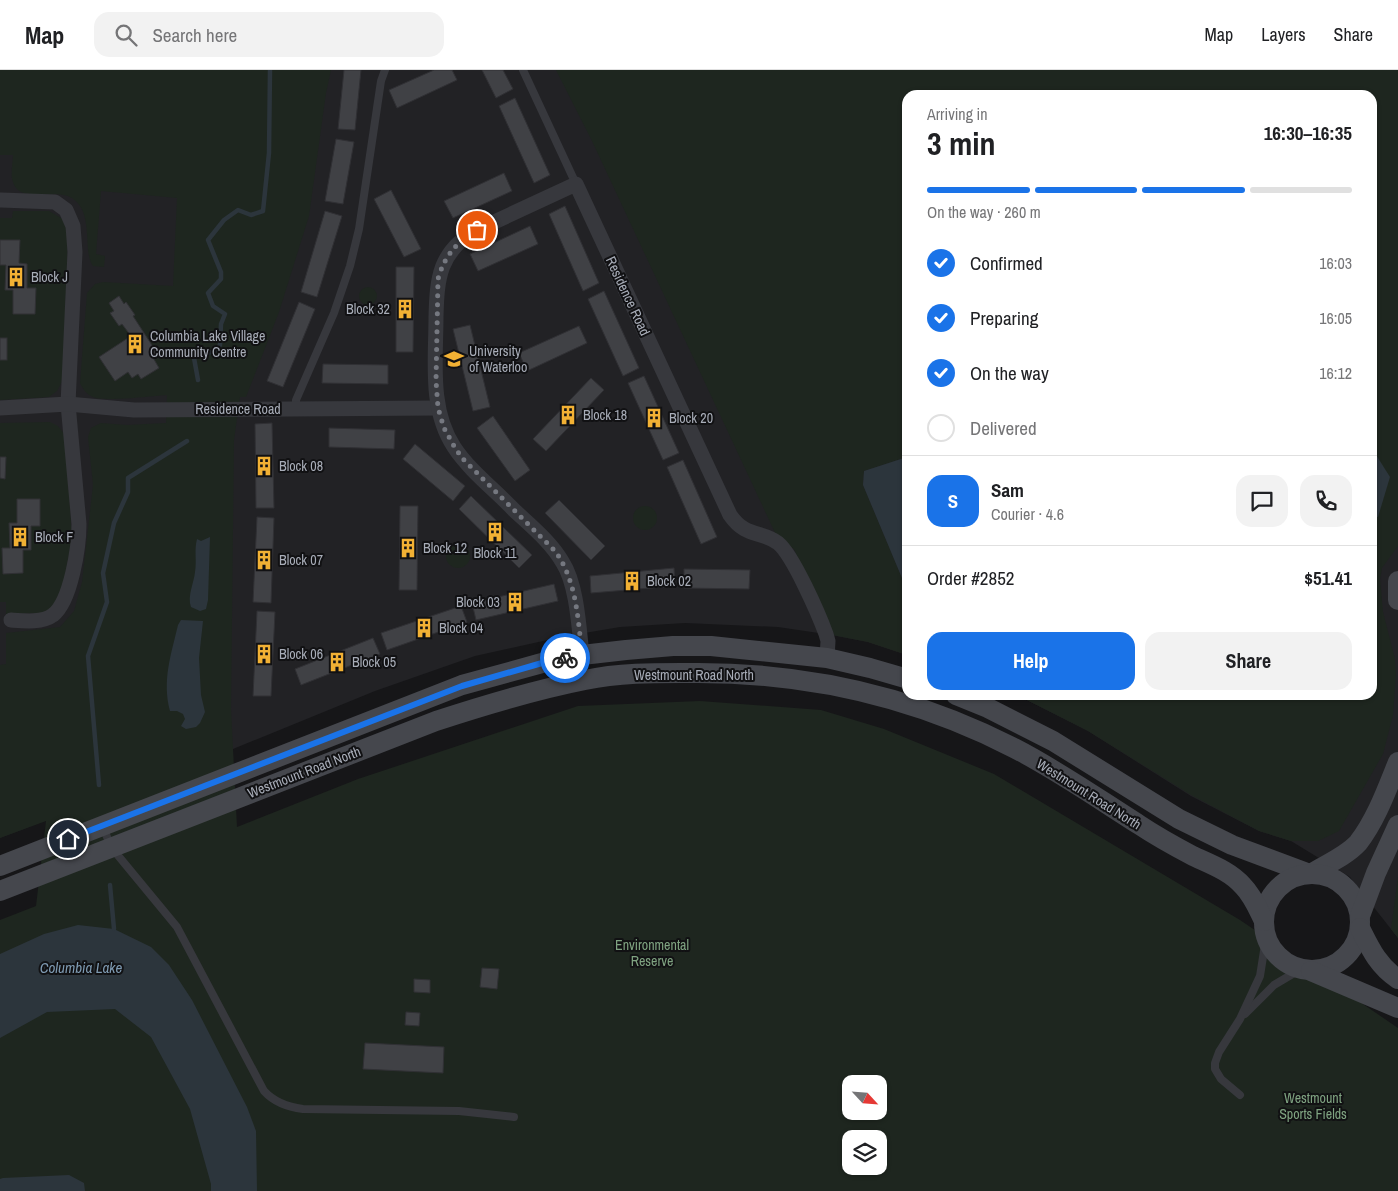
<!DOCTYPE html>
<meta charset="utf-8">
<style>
body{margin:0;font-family:"Archivo Narrow",sans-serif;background:#f2f2f2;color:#202124;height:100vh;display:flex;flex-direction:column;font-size:19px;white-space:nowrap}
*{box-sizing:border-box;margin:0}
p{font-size:16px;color:#757577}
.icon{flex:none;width:28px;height:28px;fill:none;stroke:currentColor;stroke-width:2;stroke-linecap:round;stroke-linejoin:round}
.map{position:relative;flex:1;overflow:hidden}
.side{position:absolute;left:902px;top:20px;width:475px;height:610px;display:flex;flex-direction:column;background:#fff;border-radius:15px;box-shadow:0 1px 4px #0004}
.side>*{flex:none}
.needle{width:32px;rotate:116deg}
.fabs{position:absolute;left:842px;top:1005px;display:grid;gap:10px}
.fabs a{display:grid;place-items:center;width:45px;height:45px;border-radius:10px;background:#fff;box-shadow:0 1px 4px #0004;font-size:25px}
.pin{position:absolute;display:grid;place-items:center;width:42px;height:42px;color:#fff;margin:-21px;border:2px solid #fff;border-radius:50%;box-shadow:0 1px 5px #0007}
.courier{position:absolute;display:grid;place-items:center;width:50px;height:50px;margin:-25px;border:4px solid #1a73e8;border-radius:50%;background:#fff;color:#222;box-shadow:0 1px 6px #0007}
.head em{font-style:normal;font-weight:700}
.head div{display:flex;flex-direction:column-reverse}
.head{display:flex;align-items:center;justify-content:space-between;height:85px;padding:0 25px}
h1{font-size:32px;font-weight:700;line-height:38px}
.bar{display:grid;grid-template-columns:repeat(4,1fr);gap:8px 5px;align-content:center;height:60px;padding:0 25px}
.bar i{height:6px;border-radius:4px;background:#e0e0e0}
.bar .on{background:#1a73e8}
.bar p{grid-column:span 4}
.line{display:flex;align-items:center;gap:12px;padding:0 25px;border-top:1px solid #e0e0e0}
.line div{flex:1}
.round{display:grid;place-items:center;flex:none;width:52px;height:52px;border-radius:15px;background:#f2f2f2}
ol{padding:0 25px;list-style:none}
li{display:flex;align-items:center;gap:15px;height:55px}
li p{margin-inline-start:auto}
li .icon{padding:5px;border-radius:50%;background:#1a73e8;color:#fff;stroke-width:4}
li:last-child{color:#757577}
li i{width:28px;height:28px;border:2px solid #e0e0e0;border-radius:50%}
.cta{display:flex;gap:10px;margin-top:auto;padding:10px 25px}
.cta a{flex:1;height:58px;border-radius:15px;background:#1a73e8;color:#fff;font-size:20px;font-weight:700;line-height:58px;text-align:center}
.cta a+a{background:#f2f2f2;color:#202124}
header{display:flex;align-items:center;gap:30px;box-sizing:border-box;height:70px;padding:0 25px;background:#fff;border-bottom:1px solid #e0e0e0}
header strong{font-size:24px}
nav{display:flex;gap:28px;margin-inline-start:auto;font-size:18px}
.search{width:350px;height:45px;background:#f2f2f2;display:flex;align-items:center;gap:12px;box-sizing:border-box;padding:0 18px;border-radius:15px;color:#757577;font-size:19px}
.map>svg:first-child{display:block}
</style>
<header>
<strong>Map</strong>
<div class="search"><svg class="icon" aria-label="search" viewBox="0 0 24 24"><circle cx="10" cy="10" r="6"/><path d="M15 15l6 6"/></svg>Search here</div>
<nav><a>Map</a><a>Layers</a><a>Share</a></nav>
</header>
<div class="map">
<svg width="1398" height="1121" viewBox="0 0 1398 1121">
<rect width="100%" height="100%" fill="#161618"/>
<polygon fill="#222225" points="0,0 1398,0 1398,868 1350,807 1291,771 1259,761 1191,726 1088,661 1017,625 1372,625 1372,25 908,25 907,585 868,572 832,565 778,557 685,553 620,557 561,567 475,586 375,621 233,679 0,768"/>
<g fill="#1e261f" fill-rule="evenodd">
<path d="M0,0H331L326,23L309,146L279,242L246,327H240L234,370L231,639L237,757L358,709L578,636L700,631L821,640L884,659L994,704L1240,850L1398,958V1121H0V850L36,836L46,751L0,768V595L6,594V563L60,557L74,541L82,512L93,415L88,367L91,358L101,353L127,355L166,353L167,325C151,326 105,332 93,327C86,324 83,319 80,313L87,223L95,214L103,212L173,216L177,128L101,121L96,184L105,186L104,197L93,196C82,181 95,143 72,128C56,118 19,134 13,112C10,105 13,93 13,85H0ZM851,1014H879V1041H851ZM851,1069H879V1096H851Z"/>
<polygon points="556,0 1398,0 1398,476 1382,498 1380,509 1383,542 1395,589 1396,604 1393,645 1383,684 1339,761 1318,771 1291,771 1259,761 1191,725 1088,661 1017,625 1372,625 1373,446 1378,447 1374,380 1372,380 1372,25 908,25 907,387 864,401 863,415 907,520 907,585 868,572 832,565 794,479 778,469 592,71"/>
<polygon points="13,141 49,141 63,149 68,163 63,309 57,321 49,327 0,330 0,148 12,148"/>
<circle cx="368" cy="226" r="9"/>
<polygon points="50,352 58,356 65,365 72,467 61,528 52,538 42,543 6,544 6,532 0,532 0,353"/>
<circle cx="645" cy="448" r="12"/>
<circle cx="458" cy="486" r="12"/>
<polygon points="1398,807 1398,868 1391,859"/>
</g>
<g fill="#2c353c">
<polygon points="1373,380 1390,407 1378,447 1373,446"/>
<polygon points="907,387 908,387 907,520 863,415 864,401"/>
<path d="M210,467L208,530L206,539L200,541L191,537C187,526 194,513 195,502C197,491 194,480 197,469L201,471Z"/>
<path d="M181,550L203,551L199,588L201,625L205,642L200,653L196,657L186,659L181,656L185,649L183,644L177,641H170C162,610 171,585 178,555Z"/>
<polygon points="78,855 114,859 151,877 169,895 192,930 247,1037 256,1061 257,1121 211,1121 211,1114 190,1039 151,967 115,939 47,942 0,968 0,884 44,864"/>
<polygon points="69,1105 84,1113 85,1121 0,1121 0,1109 3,1108"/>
</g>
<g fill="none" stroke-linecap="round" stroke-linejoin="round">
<g stroke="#2c353c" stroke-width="4.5">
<polyline points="198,310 194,288 201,283 214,282 220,275 221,254 225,244 213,236 208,223 221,209 221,202 208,170 224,150 238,140 251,145 263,141 269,83 270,0"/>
<polyline points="99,715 88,586 107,532 103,503 114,453 128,422 128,408 187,371"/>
<polyline points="110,815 114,859"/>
</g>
</g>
<g fill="#404145" stroke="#303034">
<polygon points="344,0 361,0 355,60 338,59"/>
<polygon points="434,0 452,0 457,10 397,38 389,20"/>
<polygon points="482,0 503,0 513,19 496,28"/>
<polygon points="515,28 550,105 534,113 499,36"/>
<polygon points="336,69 354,72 343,134 325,131"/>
<polygon points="504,103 512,121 453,148 444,131"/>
<polygon points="391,120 421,179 404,187 374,129"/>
<polygon points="565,136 599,213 583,221 549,144"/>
<polygon points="325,141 342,146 317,227 301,222"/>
<polygon points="530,156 538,174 478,201 470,184"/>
<polygon points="0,170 20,170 19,193 27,194 27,218 36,218 35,244 13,244 13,220 5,220 6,195 0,195"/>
<polygon points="396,197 414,197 413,282 396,282"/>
<polygon points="604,221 639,298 623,306 588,229"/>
<polygon points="119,226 124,234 126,232 135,245 133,246 157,283 152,286 159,298 141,309 138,304 132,308 128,302 115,311 99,287 131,266 122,254 119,256 110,243 114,241 109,233"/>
<polygon points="299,232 315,239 283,317 267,311"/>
<polygon points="470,255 490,337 473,341 453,259"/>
<polygon points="579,256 587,273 527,301 519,283"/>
<rect x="0" y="268" width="7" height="22"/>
<polygon points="323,294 388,295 388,314 322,313"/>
<polygon points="644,306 679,383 663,390 628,313"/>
<polygon points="591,308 604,320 546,381 533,369"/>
<polygon points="493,346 530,400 515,411 477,358"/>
<polygon points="272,353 274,438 256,438 255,354"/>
<polygon points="329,358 395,360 394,379 329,377"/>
<polygon points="415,374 465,416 453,431 403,389"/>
<polygon points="0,387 6,387 5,409 0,408"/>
<polygon points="683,390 717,467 701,474 667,397"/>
<polygon points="471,426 532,485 519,498 459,439"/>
<polygon points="17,429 40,429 40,456 31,456 31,480 23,480 23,503 3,504 2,478 10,478 9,453 17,453"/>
<polygon points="559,430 605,476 591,490 545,443"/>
<polygon points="400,436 418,436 417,520 399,520"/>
<polygon points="257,447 274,448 271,533 253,532"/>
<polygon points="674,498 675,516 591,523 590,506"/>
<polygon points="684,499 750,500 749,519 684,518"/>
<polygon points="554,514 558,531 476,550 472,533"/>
<polygon points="461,536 467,552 387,580 381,563"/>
<polygon points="257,541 275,542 271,626 253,626"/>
<polygon points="373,568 380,584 301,615 295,599"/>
<polygon points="482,898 499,899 497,919 480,917"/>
<polygon points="414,909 430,910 430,923 414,922"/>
<polygon points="406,942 420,943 419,956 405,955"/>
<polygon points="365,973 444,977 443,1003 363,999"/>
</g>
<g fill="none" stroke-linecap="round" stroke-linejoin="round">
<g stroke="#37383d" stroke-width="8">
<polyline points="523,0 576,114"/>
<polyline points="296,339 296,330 334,243 350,196 359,159 381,11 385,0"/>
<path d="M103,757L111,777L177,857L264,1021C274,1032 287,1037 303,1039L459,1041L514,1047"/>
<polyline points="1245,944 1274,915 1301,899"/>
<polyline points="1240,1025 1221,1009 1215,999 1215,993 1219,982 1240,949 1260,906 1266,868"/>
</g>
<g stroke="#37383d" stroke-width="15">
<path d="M1,130L55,132L66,140L73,156L75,182L68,334L79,454C79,477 71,531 53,545C42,553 24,551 11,550"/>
<polyline points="0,338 68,334 134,340 438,338"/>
<path d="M582,585C579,559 577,515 563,493C551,472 531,456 514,440C495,420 469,400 454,377C429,339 436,290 436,247C437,208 439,181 477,160L576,114L730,445C746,468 760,460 778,473C793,485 819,545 826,564L828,571L827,588"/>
</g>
<g stroke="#45474d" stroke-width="20">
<polyline points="1398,511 1398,530"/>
<polyline points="956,625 988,638 1053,671 1179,749 1232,775 1310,804"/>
<polyline points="0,796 462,615 542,593 582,585 626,580 673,576 711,576 827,588 870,598 908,609"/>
<path d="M1312,803C1327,794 1346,786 1358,773C1376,750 1387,719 1398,692"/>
<circle cx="1312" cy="852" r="48"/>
<path d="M0,821L436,651C485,635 534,620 585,610C622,602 661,603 698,603C809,603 915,627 1014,678C1057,700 1097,728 1138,754C1156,766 1174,776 1193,786C1210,794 1230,801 1243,816C1253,826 1258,839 1264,851"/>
<polyline points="1360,846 1376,803 1398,755"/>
<path d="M1360,858C1370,878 1378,896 1398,909"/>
<polyline points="1311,901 1398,938"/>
</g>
</g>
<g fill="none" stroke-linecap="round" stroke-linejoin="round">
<path stroke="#757880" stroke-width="5" stroke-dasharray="0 9" d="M477,160C457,171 444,187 438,209L436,311L438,338L444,358L454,376L462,388L555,481C577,511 578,550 582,585L565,588"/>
<polyline stroke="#1a73e8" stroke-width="6" points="68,769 462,616 542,593 565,588"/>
</g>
<defs>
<symbol id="building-bare" viewBox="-9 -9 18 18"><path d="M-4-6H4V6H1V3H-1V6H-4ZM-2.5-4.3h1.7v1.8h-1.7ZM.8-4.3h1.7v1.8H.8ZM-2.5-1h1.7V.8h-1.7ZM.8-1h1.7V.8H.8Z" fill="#f2b134" stroke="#111113" stroke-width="2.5" paint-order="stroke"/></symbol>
<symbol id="university-bare" viewBox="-9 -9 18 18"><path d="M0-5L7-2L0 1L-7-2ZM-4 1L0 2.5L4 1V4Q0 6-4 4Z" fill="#f2b134" stroke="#111113" stroke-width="2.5" paint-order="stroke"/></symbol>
</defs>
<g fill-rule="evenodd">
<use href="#building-bare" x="2" y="193" width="28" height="28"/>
<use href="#building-bare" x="391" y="225" width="28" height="28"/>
<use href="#building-bare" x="121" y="260" width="28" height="28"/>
<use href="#university-bare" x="440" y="275" width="28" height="28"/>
<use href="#building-bare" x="554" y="331" width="28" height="28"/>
<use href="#building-bare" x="640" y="334" width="28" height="28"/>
<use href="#building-bare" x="250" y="382" width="28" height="28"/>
<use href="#building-bare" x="481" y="448" width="28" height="28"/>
<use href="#building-bare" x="6" y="453" width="28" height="28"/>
<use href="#building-bare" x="394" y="464" width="28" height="28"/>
<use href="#building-bare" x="250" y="476" width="28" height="28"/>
<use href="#building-bare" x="618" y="497" width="28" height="28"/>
<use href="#building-bare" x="501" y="518" width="28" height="28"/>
<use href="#building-bare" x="410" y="544" width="28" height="28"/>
<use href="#building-bare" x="250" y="570" width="28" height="28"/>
<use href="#building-bare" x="323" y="578" width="28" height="28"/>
</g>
<g text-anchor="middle" stroke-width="4" stroke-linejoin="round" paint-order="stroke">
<g font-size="14" fill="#a8adb8" stroke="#111113" text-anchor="start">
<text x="31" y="212">Block J</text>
<text x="390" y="244" text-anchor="end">Block 32</text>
<text x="150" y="271">Columbia Lake Village<tspan x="150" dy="16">Community Centre</tspan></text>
<text x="469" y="286">University<tspan x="469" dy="16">of Waterloo</tspan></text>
<text x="583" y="350">Block 18</text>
<text x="669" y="353">Block 20</text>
<text x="279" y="401">Block 08</text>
<text x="35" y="472">Block F</text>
<text x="423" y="483">Block 12</text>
<text x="495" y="488" text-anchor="middle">Block 11</text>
<text x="279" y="495">Block 07</text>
<text x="647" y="516">Block 02</text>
<text x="500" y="537" text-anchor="end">Block 03</text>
<text x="439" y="563">Block 04</text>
<text x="279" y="589">Block 06</text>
<text x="352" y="597">Block 05</text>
</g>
<g font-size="14" fill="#a8adb8" stroke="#111113">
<text transform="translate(628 226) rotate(65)" y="5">Residence Road</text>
<text x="238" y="344">Residence Road</text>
<text x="694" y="610">Westmount Road North</text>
<text transform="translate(304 702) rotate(-21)" y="5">Westmount Road North</text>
<text transform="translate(1089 724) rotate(32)" y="5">Westmount Road North</text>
</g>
<g font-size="14" fill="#7fa381" stroke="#111113">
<text x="652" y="880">Environmental<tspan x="652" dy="16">Reserve</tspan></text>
<text x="1313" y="1033">Westmount<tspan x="1313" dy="16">Sports Fields</tspan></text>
</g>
<g font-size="15" font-style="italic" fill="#7f9bb3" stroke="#111113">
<text x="81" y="903">Columbia Lake</text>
</g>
</g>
</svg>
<div class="fabs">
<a><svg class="needle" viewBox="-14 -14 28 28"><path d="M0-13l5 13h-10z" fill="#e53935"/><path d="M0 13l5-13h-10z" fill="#757577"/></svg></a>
<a><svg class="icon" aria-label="layers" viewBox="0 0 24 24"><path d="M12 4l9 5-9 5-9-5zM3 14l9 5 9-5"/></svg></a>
</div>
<div class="pin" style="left:477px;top:160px;background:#ea580c"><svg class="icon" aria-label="bag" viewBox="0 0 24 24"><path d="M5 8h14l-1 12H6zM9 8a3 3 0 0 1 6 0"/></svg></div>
<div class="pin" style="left:68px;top:769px;background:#1f2937"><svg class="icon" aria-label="home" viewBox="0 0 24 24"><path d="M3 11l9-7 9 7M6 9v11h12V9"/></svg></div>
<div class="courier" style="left:565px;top:588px"><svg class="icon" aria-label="bike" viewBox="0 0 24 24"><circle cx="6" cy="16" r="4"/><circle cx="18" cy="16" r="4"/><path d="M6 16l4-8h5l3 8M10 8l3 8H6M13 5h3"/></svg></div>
<section class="side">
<div class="head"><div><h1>3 min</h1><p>Arriving in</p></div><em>16:30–16:35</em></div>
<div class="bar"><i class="on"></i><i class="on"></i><i class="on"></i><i></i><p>On the way · 260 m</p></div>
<ol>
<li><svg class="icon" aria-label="check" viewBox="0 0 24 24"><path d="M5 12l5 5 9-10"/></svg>Confirmed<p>16:03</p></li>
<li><svg class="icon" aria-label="check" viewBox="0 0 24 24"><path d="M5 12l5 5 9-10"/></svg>Preparing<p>16:05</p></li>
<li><svg class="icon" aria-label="check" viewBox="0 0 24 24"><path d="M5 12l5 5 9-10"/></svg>On the way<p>16:12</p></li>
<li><i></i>Delivered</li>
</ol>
<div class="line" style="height:90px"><b class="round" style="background:#1a73e8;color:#fff">S</b><div><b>Sam</b><p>Courier · 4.6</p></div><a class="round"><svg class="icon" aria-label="chat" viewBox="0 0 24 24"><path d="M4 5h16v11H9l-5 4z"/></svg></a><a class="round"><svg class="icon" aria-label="phone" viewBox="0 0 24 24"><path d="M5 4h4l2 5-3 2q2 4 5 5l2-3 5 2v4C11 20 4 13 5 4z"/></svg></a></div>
<div class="line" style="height:65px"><div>Order #2852</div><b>$51.41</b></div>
<div class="cta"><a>Help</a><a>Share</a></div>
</section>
</div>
